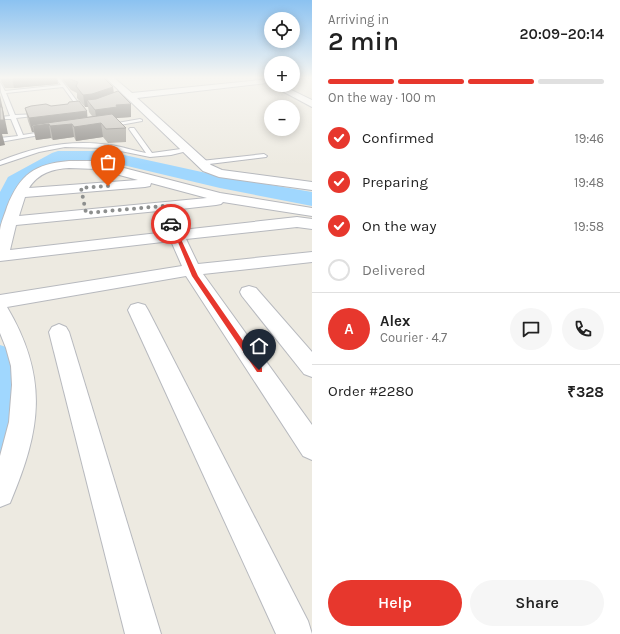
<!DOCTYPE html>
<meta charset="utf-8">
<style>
body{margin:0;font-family:Karla,sans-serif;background:#f6f6f6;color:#222;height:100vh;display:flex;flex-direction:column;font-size:15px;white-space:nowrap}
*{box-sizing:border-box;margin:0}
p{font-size:13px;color:#767676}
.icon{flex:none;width:22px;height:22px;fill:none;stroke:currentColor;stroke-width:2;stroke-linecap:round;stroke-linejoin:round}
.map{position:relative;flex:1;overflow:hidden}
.side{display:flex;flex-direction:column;background:#fff;width:308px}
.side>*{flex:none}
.buttons{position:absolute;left:264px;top:12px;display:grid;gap:8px}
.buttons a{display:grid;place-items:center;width:36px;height:36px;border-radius:50%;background:#fff;box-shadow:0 2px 10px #0003;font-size:20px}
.pin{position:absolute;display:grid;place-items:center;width:34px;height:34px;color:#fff;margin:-41px -17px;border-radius:50% 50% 50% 0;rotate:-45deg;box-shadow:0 0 4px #0007}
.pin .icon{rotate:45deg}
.courier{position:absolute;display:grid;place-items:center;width:40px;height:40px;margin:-20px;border:3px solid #e7372d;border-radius:50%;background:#fff;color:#222;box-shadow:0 1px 5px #0007}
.summary em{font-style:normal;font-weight:600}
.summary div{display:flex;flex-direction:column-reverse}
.summary{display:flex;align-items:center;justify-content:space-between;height:68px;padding:0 16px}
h1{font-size:26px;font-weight:600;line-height:30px}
.bar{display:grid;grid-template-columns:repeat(4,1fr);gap:6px 4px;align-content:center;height:48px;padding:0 16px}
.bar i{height:5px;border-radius:3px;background:#e0e0e0}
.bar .active{background:#e7372d}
.bar p{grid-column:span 4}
.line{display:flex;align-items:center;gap:10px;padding:0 16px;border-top:1px solid #e0e0e0}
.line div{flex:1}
.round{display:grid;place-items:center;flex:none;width:42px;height:42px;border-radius:21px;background:#f6f6f6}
ol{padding:0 16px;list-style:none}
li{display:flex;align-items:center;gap:12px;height:44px}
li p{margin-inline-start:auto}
li .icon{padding:4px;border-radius:50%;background:#e7372d;color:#fff;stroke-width:4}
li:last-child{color:#767676}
li i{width:22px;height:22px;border:2px solid #e0e0e0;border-radius:50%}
.primary-button{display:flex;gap:8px;margin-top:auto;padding:8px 16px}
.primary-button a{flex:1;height:46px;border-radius:24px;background:#e7372d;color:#fff;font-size:16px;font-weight:600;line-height:46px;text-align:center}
.primary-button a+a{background:#f6f6f6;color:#222}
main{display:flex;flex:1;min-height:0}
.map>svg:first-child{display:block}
</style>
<main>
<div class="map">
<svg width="312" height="634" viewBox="0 0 312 634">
<rect width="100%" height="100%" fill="#edeae1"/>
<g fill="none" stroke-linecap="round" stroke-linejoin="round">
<g fill="#a0d7fe" fill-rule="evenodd">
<polygon points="58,151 106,151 220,176 312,192 312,206 220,188 106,161 62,162 24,184 12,219 8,224 0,226 0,192 8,177 52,153"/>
<polygon points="0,345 12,349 17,358 35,419 14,457 0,462"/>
</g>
<defs>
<g id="lane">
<polygon points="55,77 59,77 85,112 81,112 63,87 6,93 15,115 40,114 42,115 16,118 23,135 48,131 51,133 0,142 0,138 18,136 11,119 0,119 0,117 10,116 1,92 0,82 5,91 61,85"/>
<polygon points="140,119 142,120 142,121 109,127 106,125"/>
<path d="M130,128H134L152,153L188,148L191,150L171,155L150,157L106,148L65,147L39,152L0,165V161C34,147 72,139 109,145C122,146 133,151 146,153L129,129Z"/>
<polygon points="264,154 267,156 266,157 201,165 198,163 201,161"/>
</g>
<g id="street">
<polygon points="105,77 113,77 132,93 270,79 270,83 267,83 137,98 211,165 222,170 312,182 312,190 219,177 203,171"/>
<polygon points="271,85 281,85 312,100 312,107"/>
<path d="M69,161H97L220,193L312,208V216L223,202L221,204L216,205L172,210L182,230L297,217L312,219V229L297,227L186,239L198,264L312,252V262L203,274L312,425V460L303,456L186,276L7,307C49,378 41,430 10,503L0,507V456L9,422L12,385L11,366L6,348L0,333V295L182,266L171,241L0,261C0,251 0,240 0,230C1,222 5,214 7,207C20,174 35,164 69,161ZM69,168L97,169L138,180L29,188C38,173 53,169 69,168ZM151,183L207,198L19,216L25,197L145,187L150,186ZM158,211L167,232L10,250L16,225Z"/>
<polygon points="249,286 256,288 312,352 312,377 304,374 242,296 240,292 242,288"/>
<polygon points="138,303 145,305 148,310 308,621 312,634 276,634 128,310 131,305"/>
<polygon points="59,324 66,327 69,332 161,634 125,634 49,332 52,327"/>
</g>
</defs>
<use href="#lane" stroke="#b7b9be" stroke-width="2"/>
<use href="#street" stroke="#b7b9be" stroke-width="2"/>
<use href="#lane" fill="#fff" fill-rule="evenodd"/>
<use href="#street" fill="#fff" fill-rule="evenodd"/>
</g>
<g fill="#aca9a3">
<polygon points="0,77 57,77 58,84 14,88 5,88 1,81"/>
<polygon points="60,77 103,77 113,87 114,93 131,104 131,117 117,118 117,119 126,128 126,142 108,143 103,137 76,141 74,137 53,140 51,138 36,140 34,132 32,132 28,121 25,108 51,106 87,111 87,117 92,116 89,112 88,107 85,107 77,98 77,93 71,90"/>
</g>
<g fill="#8c8985">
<polygon points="12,77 57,77 58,84 14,88"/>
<polygon points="113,87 114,99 87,100 88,107 85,107 83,95"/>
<polygon points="0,95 8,134 2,134 5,145 0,146"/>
<polygon points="131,104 131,117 117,118 117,120 97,123 95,110 116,105"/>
<polygon points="87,111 88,124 72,124 74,137 53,140 50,126 49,124 51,138 36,140 33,126 32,125 34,132 32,132 29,118"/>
<polygon points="101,123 103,137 76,141 74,127"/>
</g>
<g fill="#c8c4be" stroke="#8c8985">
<polygon points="68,77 103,77 113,87 92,94 83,95 76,86 78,82 70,79"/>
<polygon points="118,91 131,104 116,105 117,107 95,110 87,100 96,99"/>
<polygon points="79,101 87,111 29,118 25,108 31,106 46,104 51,106 68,104 69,102"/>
<polygon points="0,107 2,107 4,120 0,120"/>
<polygon points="112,114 126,128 106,129 101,123 74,127 72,124 50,126 49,124 33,126 32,125"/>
</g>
<linearGradient id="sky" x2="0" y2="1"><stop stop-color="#8bc2f1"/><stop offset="0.47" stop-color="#f7f6f2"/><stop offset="1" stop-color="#f7f6f2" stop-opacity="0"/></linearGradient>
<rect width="312" height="165" fill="url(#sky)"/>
<polygon fill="#e7372d" points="170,223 174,224 198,276 262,368 262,372 257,372 192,276"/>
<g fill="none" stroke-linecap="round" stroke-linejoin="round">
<polyline stroke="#8d8f8e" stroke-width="4" stroke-dasharray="0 7.2" points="108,186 81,188 86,213 163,206 171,224"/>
</g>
</svg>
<div class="buttons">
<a><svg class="icon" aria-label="locate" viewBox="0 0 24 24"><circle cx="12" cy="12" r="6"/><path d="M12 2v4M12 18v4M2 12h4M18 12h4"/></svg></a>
<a>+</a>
<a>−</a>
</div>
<div class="pin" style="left:108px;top:186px;background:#ea580c"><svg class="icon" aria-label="bag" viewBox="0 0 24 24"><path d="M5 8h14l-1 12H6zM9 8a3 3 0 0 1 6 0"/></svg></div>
<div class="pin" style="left:259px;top:370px;background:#1f2937"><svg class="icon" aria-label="home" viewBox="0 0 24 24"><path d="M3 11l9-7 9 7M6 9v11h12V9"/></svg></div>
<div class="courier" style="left:171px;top:224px"><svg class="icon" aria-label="car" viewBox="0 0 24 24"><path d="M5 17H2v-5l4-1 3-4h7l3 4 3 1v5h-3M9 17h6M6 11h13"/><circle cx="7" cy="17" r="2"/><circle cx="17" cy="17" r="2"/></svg></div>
</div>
<section class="side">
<div class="summary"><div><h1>2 min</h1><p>Arriving in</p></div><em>20:09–20:14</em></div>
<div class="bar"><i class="active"></i><i class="active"></i><i class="active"></i><i></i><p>On the way · 100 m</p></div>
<ol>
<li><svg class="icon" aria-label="check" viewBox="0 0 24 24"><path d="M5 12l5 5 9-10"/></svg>Confirmed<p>19:46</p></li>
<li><svg class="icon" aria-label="check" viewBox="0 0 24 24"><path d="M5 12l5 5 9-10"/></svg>Preparing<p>19:48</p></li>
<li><svg class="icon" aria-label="check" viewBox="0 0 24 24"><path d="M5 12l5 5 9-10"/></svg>On the way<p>19:58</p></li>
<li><i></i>Delivered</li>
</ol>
<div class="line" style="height:72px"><b class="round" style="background:#e7372d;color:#fff">A</b><div><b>Alex</b><p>Courier · 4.7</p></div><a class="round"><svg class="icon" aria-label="chat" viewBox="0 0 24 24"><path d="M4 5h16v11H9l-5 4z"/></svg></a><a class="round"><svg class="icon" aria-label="phone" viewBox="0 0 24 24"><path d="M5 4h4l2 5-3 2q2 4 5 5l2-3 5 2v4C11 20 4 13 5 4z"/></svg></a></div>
<div class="line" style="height:52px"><div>Order #2280</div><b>₹328</b></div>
<div class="primary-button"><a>Help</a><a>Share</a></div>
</section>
</main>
